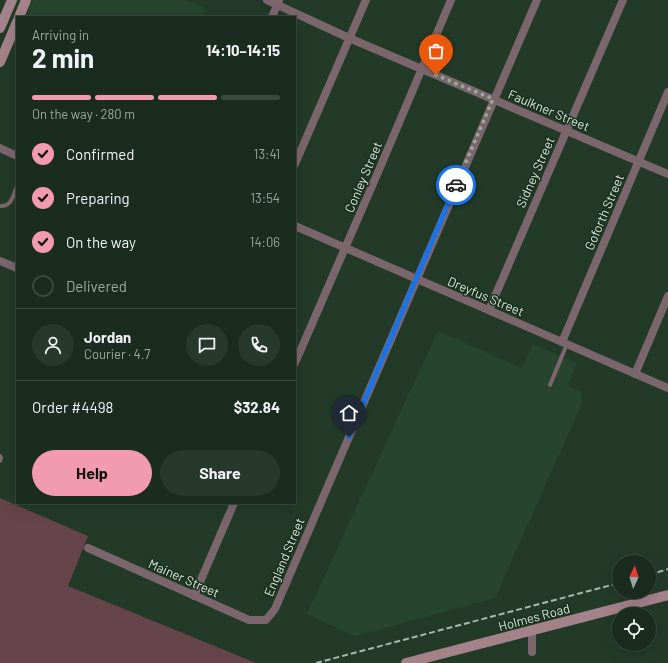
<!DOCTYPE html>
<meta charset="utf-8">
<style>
body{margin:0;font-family:Barlow,sans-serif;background:#27382c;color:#f1f3f6;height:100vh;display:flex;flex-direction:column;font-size:15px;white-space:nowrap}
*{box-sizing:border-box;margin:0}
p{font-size:13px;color:#9fa7a4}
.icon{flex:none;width:22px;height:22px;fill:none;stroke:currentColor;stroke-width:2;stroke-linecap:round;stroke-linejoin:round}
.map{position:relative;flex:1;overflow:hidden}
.panel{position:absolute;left:16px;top:16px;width:280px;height:488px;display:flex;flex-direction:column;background:#1a2c1f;border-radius:0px;box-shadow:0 4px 16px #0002,0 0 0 1px #38483d}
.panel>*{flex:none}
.needle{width:26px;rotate:4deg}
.controls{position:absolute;left:612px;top:555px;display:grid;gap:8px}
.controls a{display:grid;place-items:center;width:44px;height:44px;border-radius:50%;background:#1a2c1f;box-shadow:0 4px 16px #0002,0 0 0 1px #38483d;font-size:20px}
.pin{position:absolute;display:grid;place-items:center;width:34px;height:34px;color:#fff;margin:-41px -17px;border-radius:50% 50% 50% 0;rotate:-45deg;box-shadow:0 0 4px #0007}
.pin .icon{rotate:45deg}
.courier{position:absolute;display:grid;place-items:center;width:40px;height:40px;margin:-20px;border:3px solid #1a73e8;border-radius:50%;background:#fff;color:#222;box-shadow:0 1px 5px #0007}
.headline em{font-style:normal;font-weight:700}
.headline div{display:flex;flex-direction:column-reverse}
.headline{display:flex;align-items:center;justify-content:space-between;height:68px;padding:0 16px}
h1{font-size:26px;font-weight:700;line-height:30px}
.bar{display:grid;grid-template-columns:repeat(4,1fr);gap:6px 4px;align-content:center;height:48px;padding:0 16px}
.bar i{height:5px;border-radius:3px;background:#38483d}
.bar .current{background:#f29ab0}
.bar p{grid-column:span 4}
.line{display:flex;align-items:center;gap:10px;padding:0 16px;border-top:1px solid #38483d}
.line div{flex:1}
.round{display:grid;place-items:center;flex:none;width:42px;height:42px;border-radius:21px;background:#27382c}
ol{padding:0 16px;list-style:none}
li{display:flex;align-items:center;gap:12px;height:44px}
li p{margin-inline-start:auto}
li .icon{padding:4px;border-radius:50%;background:#f29ab0;color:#111;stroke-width:4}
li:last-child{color:#9fa7a4}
li i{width:22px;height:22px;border:2px solid #38483d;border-radius:50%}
.button{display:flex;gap:8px;margin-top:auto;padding:8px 16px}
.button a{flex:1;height:46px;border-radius:24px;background:#f29ab0;color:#111;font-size:16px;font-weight:700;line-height:46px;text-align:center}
.button a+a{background:#27382c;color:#f1f3f6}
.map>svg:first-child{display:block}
</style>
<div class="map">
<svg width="668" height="663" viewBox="0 0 668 663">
<rect width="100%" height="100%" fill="#233a29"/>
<g fill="#27442f">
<polygon points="33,0 186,0 206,8 202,17 26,17"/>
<polygon points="438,331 522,368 533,344 577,363 568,386 581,392 582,403 495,598 356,636 352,635 307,614"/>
</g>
<polygon fill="#66444c" points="0,498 88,536 68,586 256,663 0,663"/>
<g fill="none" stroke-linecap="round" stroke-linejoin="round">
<g stroke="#7b666b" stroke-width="4">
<path d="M0,206C12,207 13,195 17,186"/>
<polyline points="550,385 567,344"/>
<polyline points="0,456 1,458 0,461"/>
</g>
<g stroke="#7b666b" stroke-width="8">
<polyline points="267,0 349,38 668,174"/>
<polyline points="272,17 279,1"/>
<polyline points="0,148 17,156"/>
<polyline points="295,164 366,0"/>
<polyline points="295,226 668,388"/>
<polyline points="0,261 17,268"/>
<polyline points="489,310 623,0"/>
<polyline points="562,342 668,92"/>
<polyline points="295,363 379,170 451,0"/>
<polyline points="635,374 668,296"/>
<polyline points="88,548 249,620 266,620 275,609 537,0"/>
<polyline points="194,596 234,503"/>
<polyline points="532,631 532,652"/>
</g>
<g stroke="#a38289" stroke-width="10">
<polyline points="19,17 26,0"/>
<polyline points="0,28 12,0"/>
<polyline points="0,62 17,22"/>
<polyline points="406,663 668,595"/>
</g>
<g stroke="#a8b8ac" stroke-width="2" stroke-dasharray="6 3" stroke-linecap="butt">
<polyline points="649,575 668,569"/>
<polyline points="316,663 619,583"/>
</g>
</g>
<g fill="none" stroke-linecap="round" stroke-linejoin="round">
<polyline stroke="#98a99c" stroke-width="4" stroke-dasharray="0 7.2" points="436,75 493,99 456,185"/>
<polyline stroke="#1a73e8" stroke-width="5" points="349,437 456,185"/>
</g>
<g text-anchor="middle" stroke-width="3" stroke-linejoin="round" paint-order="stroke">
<g font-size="13" fill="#d7e5da" stroke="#1a301f">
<text transform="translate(549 110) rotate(23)" y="5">Faulkner Street</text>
<text transform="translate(535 172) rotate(-66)" y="5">Sidney Street</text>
<text transform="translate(363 177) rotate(-67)" y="5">Conley Street</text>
<text transform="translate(604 212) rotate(-67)" y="5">Goforth Street</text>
<text transform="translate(486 296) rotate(23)" y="5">Dreyfus Street</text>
<text transform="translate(284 557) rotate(-67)" y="5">England Street</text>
<text transform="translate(184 578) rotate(24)" y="5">Mainer Street</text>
<text transform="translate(534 617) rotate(-15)" y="5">Holmes Road</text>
</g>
</g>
</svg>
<div class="controls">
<a><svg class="needle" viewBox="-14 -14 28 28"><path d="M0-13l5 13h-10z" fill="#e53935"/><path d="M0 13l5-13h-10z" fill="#9fa7a4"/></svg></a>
<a><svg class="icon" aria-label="locate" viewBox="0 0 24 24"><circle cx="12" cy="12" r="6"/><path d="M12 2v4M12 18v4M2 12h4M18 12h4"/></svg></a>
</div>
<div class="pin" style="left:436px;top:75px;background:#ea580c"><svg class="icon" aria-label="bag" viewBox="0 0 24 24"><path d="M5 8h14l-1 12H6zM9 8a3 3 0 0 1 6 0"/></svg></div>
<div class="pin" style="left:349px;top:437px;background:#1f2937"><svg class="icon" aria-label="home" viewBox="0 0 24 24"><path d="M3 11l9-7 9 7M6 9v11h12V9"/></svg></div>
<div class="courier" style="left:456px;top:185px"><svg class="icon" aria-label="car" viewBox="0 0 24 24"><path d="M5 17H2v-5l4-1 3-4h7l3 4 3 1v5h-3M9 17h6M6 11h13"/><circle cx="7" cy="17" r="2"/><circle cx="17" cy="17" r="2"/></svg></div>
<section class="panel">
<div class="headline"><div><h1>2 min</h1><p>Arriving in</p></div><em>14:10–14:15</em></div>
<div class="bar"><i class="current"></i><i class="current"></i><i class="current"></i><i></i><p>On the way · 280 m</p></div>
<ol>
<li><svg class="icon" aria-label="check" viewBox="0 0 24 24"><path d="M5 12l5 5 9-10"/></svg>Confirmed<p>13:41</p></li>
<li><svg class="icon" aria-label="check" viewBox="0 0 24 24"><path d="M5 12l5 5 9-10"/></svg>Preparing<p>13:54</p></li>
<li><svg class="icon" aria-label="check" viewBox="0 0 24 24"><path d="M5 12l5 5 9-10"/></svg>On the way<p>14:06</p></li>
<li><i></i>Delivered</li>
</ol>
<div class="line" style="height:72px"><a class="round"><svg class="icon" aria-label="person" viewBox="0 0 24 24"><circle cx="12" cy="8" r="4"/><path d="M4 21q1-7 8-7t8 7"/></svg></a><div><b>Jordan</b><p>Courier · 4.7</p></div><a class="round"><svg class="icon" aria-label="chat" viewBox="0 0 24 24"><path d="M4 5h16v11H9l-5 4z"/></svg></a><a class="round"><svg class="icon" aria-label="phone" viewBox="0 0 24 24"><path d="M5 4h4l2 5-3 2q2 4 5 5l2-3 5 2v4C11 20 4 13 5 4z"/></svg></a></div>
<div class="line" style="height:52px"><div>Order #4498</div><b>$32.84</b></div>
<div class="button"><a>Help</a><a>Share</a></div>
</section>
</div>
